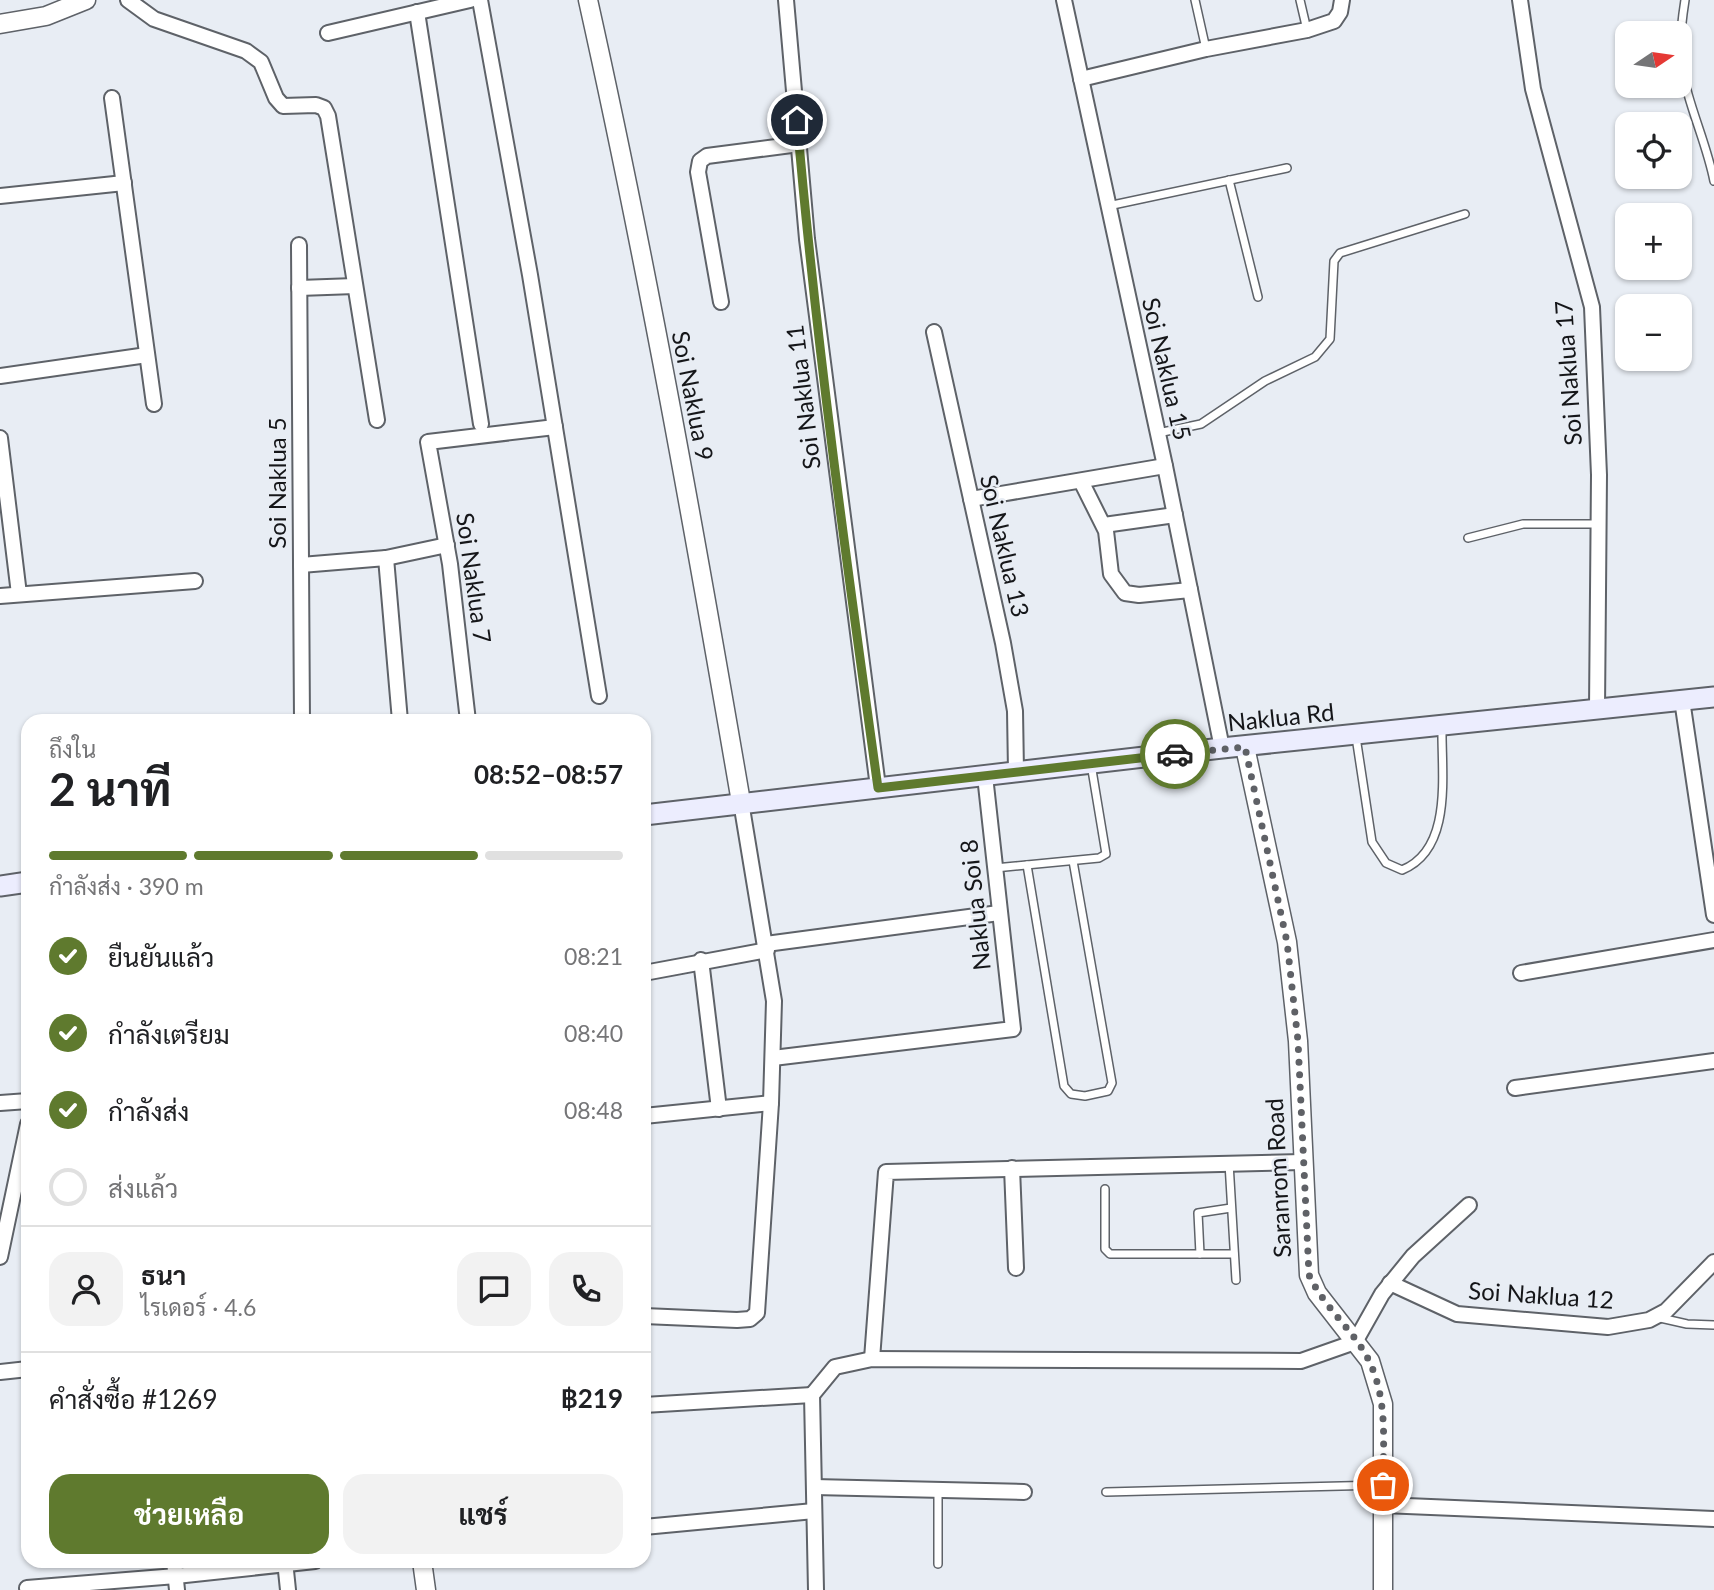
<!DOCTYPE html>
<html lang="th">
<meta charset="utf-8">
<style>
body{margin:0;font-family:Lato,Sarabun,sans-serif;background:#f2f2f2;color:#202124;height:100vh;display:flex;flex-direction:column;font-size:26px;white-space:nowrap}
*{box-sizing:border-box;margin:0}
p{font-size:23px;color:#757577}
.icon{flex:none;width:38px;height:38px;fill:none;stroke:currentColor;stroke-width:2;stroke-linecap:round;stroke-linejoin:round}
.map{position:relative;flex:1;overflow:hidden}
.details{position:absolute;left:21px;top:714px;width:630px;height:854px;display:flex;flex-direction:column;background:#fff;border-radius:21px;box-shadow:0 2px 5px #0004}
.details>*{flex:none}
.needle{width:46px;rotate:77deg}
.buttons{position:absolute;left:1615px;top:21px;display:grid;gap:14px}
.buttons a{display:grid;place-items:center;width:77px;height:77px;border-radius:14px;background:#fff;box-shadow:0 2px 5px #0004;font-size:35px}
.pin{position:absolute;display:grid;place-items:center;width:60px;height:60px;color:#fff;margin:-30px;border:4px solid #fff;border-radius:50%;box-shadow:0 2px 7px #0007}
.courier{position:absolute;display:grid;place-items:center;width:70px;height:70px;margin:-35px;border:5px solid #5f7a2e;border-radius:50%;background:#fff;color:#222;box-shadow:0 2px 9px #0007}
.headline em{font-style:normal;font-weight:700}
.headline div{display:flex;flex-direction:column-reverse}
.headline{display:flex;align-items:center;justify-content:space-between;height:119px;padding:0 28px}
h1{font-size:46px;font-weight:700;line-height:52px}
.bar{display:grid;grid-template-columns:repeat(4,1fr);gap:10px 7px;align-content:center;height:84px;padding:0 28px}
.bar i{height:9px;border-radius:5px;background:#e0e0e0}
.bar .on{background:#5f7a2e}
.bar p{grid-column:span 4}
.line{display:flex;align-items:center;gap:18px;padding:0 28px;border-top:2px solid #e0e0e0}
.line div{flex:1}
.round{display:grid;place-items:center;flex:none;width:74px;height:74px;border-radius:21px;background:#f2f2f2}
ol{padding:0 28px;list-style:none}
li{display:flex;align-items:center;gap:21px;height:77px}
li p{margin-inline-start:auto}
li .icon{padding:7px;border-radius:50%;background:#5f7a2e;color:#fff;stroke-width:4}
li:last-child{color:#757577}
li i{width:38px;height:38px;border:4px solid #e0e0e0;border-radius:50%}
.primary-button{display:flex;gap:14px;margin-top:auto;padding:14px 28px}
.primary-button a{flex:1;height:80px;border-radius:21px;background:#5f7a2e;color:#fff;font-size:28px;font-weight:700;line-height:80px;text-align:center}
.primary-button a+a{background:#f2f2f2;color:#202124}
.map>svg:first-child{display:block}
</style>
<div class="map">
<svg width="1714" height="1590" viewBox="0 0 1714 1590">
<rect width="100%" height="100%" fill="#e8edf4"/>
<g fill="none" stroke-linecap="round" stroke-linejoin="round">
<defs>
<g id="service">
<polyline points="1195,0 1206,49"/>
<polyline points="1300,0 1307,30"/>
<path d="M1685,0C1682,19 1679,40 1681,60C1686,102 1706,140 1714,181"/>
<polyline points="1229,180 1258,297"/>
<polyline points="1108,206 1287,168"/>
<polyline points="1158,433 1201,424 1265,381 1315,357 1330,339 1334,261 1340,253 1465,214"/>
<polyline points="1468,538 1523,524 1598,524"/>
<path d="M1356,737L1372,842L1386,863L1402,870C1454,849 1441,772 1442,726"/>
<polyline points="1027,865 1064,1086 1071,1094 1085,1096 1108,1091 1112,1083 1073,861"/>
<polyline points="995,868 1099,858 1106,854 1091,764"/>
<polyline points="1229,1163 1236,1280"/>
<polyline points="1105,1189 1105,1249 1110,1254 1234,1254"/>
<polyline points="1200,1254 1198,1213 1231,1208"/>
<polyline points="1656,1317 1687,1324 1714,1325"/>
<polyline points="1106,1492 1382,1485"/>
<polyline points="938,1564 938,1490"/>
</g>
<g id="minor">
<polyline points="128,0 154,19 246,51 261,62 276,98 283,106 316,105 324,108 328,116 377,420"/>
<polyline points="480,0 530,275 599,696"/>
<polyline points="786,0 807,239 878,787"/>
<polyline points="1064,0 1165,466 1222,748"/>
<polyline points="1520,0 1533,89 1592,307 1599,475 1597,709"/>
<polyline points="417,12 481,424"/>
<polyline points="328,33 470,0"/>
<polyline points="1081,79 1206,49 1307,30 1334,21 1340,12 1342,0"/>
<polyline points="112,98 154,404"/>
<polyline points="0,196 124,183"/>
<polyline points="299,245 302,721"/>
<polyline points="299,288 355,286"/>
<polyline points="721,302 698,172 700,161 707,156 799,144"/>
<polyline points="934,332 1003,643 1015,711 1016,771"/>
<polyline points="0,376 147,355"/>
<polyline points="0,438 19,594"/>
<polyline points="1081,481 1106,531 1111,574 1125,593 1139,595 1190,590"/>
<polyline points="971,499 1165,466"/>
<polyline points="1104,525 1175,515"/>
<polyline points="386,558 400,721"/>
<polyline points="301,565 386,558 447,545"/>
<polyline points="0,596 195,581"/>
<polyline points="1682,700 1714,915"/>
<polyline points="468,721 450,564 428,442 555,427"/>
<polyline points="766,944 999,913"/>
<polyline points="701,960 719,1109"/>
<polyline points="644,973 767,950"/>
<polyline points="1521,973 1714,940"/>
<polyline points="773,1058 1013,1029 985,776"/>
<polyline points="1515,1088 1714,1061"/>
<polyline points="0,1103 28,1101"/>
<polyline points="644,1116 771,1103"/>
<polyline points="1012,1168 1016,1268"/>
<polyline points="0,1257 28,1124"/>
<polyline points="1390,1283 1457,1314 1608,1327 1649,1320 1666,1311 1714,1262"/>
<polyline points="644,1316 737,1320 750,1319 757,1313 771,1103 774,1001 741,802"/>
<polyline points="872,1359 886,1172 1302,1162"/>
<polyline points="0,1372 28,1369"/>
<polyline points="644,1405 812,1395"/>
<polyline points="814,1487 1024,1492"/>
<polyline points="1383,1505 1714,1519"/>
<polyline points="644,1527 814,1511"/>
<polyline points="174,1561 177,1590"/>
<polyline points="285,1561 288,1590"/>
<polyline points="27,1588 176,1576 315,1561"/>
<polyline points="816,1590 812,1395 835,1367 872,1359 1301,1361 1355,1342 1382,1294 1413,1256 1469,1205"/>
</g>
<g id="tertiary">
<path d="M588,0C647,265 695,534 741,802"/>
<polyline points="0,24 46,16 86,0"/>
<polyline points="1245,747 1287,942 1298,1041 1309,1275 1317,1293 1370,1361 1383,1404 1383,1590"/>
<polyline points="422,1561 426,1590"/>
</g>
<g id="secondary">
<polyline points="644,815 1222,748 1714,697"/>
<polyline points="0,886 28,882"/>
</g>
</defs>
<use href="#service" stroke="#5e6268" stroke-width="10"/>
<use href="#minor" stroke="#5e6268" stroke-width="18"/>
<use href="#tertiary" stroke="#5e6268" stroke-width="21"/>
<use href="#secondary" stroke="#5e6268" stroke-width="23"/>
<use href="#service" stroke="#fff" stroke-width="7"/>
<use href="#minor" stroke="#fff" stroke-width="14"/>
<use href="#tertiary" stroke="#fff" stroke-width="18"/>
<use href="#secondary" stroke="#ecedfe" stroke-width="19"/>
</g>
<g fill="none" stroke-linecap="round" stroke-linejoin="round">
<path stroke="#5f6166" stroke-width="7" stroke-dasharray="0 12.6" d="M1175,754L1245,747L1287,942L1298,1041L1309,1275C1324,1308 1356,1332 1370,1363C1388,1402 1383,1444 1383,1485"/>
<path stroke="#5f7a2e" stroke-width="9" d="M797,120C816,343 847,566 878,788L1175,754"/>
</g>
<g text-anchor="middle" stroke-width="5" stroke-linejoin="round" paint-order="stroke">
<g font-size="24" fill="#151619" stroke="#e8edf4">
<text transform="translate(1166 369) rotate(77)" y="8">Soi Naklua 15</text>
<text transform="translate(1569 373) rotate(-94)" y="8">Soi Naklua 17</text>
<text transform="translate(692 396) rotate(79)" y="8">Soi Naklua 9</text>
<text transform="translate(804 397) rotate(-97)" y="8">Soi Naklua 11</text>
<text transform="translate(278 483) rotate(-90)" y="8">Soi Naklua 5</text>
<text transform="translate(1004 546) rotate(77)" y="8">Soi Naklua 13</text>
<text transform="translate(473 578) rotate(82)" y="8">Soi Naklua 7</text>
<text transform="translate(1281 718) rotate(-6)" y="8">Naklua Rd</text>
<text transform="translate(976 905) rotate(-96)" y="8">Naklua Soi 8</text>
<text transform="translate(1279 1178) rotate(-93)" y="8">Saranrom Road</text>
<text transform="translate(1541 1296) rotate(4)" y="8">Soi Naklua 12</text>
</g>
</g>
</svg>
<div class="buttons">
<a><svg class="needle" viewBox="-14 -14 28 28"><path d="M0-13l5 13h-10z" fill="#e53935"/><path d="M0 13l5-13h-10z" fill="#757577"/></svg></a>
<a><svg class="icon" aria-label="locate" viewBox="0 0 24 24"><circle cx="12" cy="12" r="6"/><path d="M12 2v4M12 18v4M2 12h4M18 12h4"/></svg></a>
<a>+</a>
<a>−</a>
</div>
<div class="pin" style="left:1383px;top:1485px;background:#ea580c"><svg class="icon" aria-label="bag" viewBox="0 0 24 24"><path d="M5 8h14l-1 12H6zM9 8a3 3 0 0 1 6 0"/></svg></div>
<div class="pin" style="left:797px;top:120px;background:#1f2937"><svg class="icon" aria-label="home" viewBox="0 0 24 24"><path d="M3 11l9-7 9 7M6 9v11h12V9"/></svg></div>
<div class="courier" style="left:1175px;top:754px"><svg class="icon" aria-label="car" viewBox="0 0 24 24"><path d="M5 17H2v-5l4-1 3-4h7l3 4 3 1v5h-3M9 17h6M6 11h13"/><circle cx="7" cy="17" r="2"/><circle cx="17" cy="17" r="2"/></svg></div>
<section class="details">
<div class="headline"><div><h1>2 นาที</h1><p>ถึงใน</p></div><em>08:52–08:57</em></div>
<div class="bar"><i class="on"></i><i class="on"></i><i class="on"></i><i></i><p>กำลังส่ง · 390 m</p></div>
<ol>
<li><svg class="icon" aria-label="check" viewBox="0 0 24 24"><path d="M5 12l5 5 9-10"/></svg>ยืนยันแล้ว<p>08:21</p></li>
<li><svg class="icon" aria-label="check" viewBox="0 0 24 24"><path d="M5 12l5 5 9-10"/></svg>กำลังเตรียม<p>08:40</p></li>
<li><svg class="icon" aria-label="check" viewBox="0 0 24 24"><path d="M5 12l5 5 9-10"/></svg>กำลังส่ง<p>08:48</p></li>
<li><i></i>ส่งแล้ว</li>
</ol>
<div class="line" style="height:126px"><a class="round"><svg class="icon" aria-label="person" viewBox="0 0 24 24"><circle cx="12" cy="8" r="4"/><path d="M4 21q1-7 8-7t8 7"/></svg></a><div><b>ธนา</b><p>ไรเดอร์ · 4.6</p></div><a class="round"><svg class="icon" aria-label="chat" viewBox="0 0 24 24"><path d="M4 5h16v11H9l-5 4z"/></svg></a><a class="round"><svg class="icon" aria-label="phone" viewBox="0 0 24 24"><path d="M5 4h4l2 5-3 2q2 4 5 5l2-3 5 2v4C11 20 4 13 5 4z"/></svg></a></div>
<div class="line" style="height:91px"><div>คำสั่งซื้อ #1269</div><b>฿219</b></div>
<div class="primary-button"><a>ช่วยเหลือ</a><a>แชร์</a></div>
</section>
</div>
